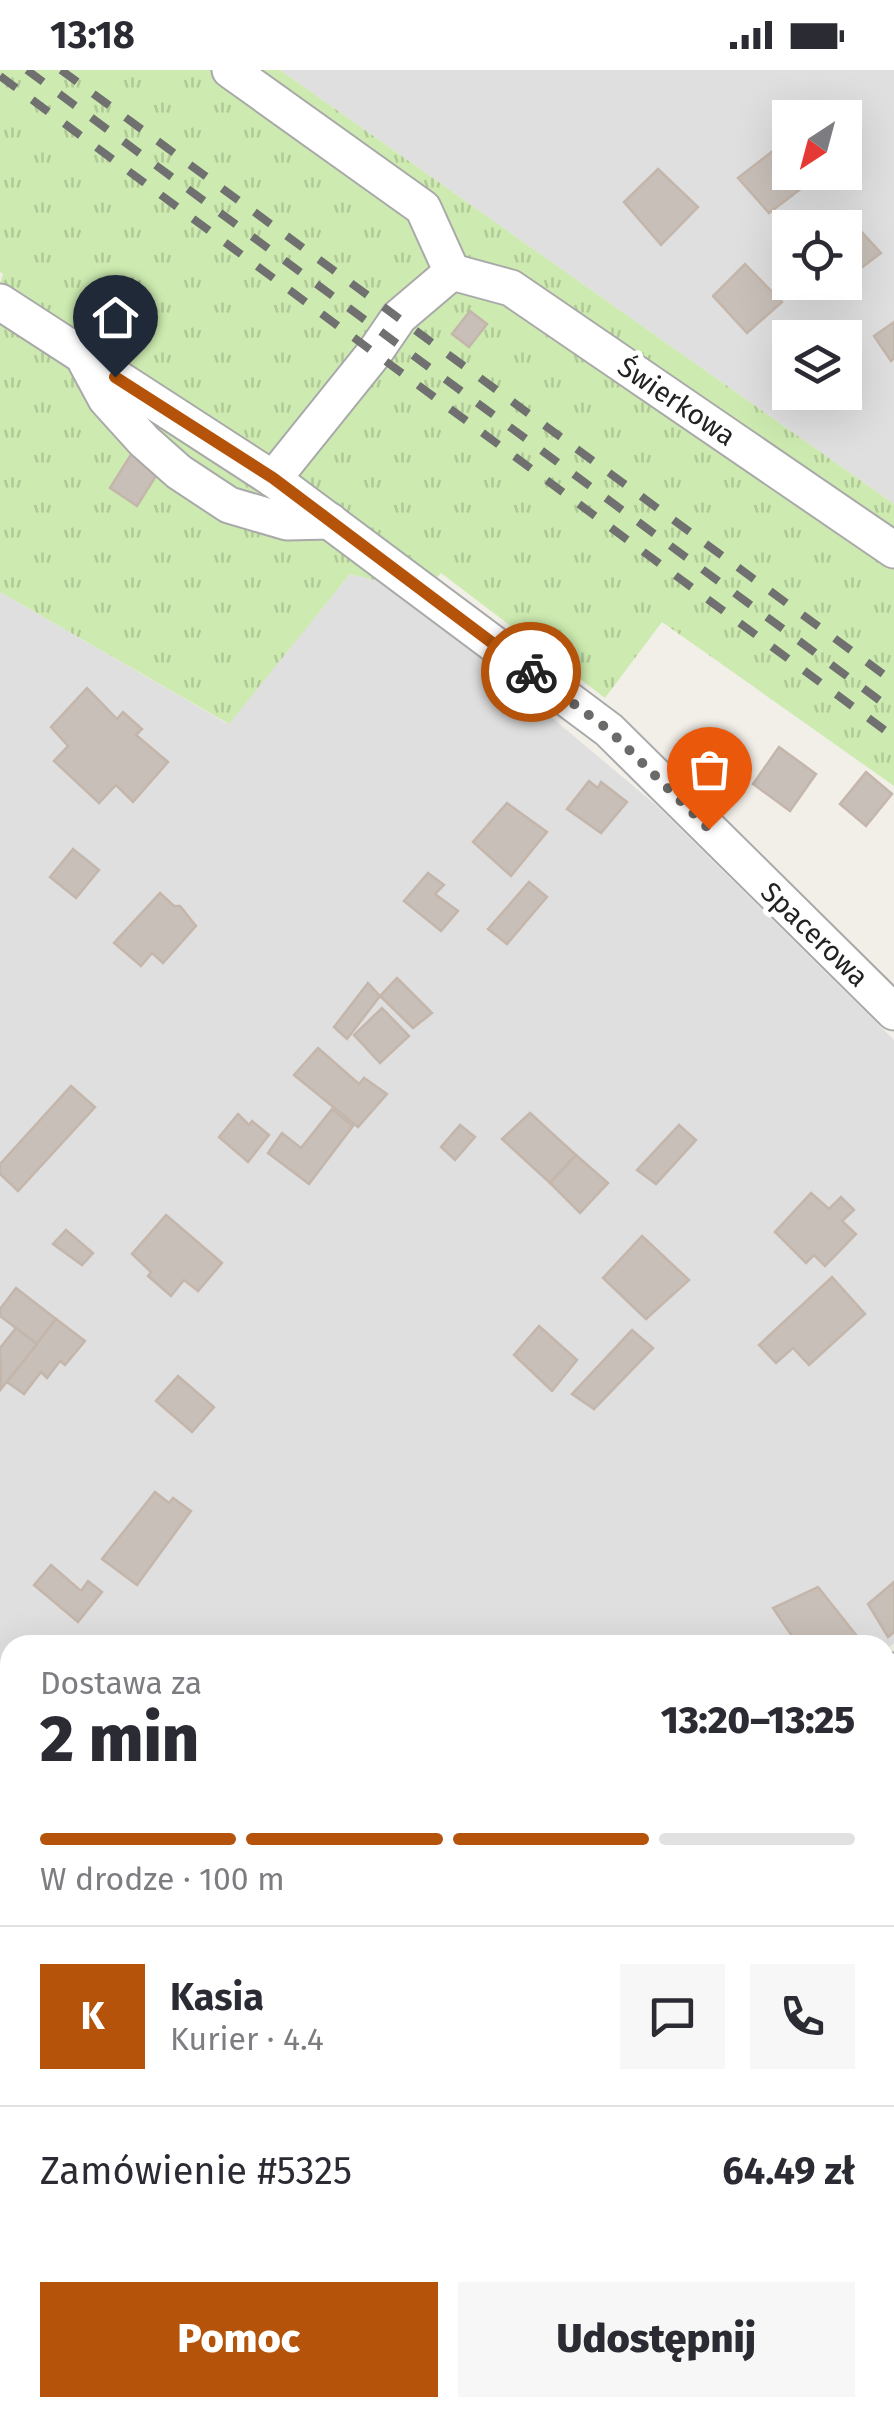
<!DOCTYPE html>
<html lang="pl">
<meta charset="utf-8">
<style>
body{margin:0;font-family:"Fira Sans",sans-serif;background:#f7f7f7;color:#2b2b33;height:100vh;display:flex;flex-direction:column;font-size:38px;white-space:nowrap}
*{box-sizing:border-box;margin:0}
p{font-size:32px;color:#7c7c81}
.icon{flex:none;width:55px;height:55px;fill:none;stroke:currentColor;stroke-width:2;stroke-linecap:round;stroke-linejoin:round}
.map{position:relative;flex:1;overflow:hidden}
.panel{position:absolute;left:0px;top:1565px;width:895px;height:782px;display:flex;flex-direction:column;background:#fff;border-radius:30px 30px 0 0;box-shadow:0 10px 40px #0002}
.panel>*{flex:none}
.needle{width:65px;rotate:216deg}
.buttons{position:absolute;left:772px;top:30px;display:grid;gap:20px}
.buttons a{display:grid;place-items:center;width:90px;height:90px;border-radius:0px;background:#fff;box-shadow:0 10px 40px #0002;font-size:50px}
.pin{position:absolute;display:grid;place-items:center;width:85px;height:85px;color:#fff;margin:-102px -42px;border-radius:50% 50% 50% 0;rotate:-45deg;box-shadow:0 0 10px #0007}
.pin .icon{rotate:45deg}
.courier{position:absolute;display:grid;place-items:center;width:100px;height:100px;margin:-50px;border:8px solid #b45309;border-radius:50%;background:#fff;color:#222;box-shadow:0 2px 12px #0007}
.summary em{font-style:normal;font-weight:800}
.summary div{display:flex;flex-direction:column-reverse}
.summary{display:flex;align-items:center;justify-content:space-between;height:170px;padding:0 40px}
h1{font-size:65px;font-weight:800;line-height:75px}
.bar{display:grid;grid-template-columns:repeat(4,1fr);gap:15px 10px;align-content:center;height:120px;padding:0 40px}
.bar i{height:12px;border-radius:8px;background:#e1e1e2}
.bar .selected{background:#b45309}
.bar p{grid-column:span 4}
.line{display:flex;align-items:center;gap:25px;padding:0 40px;border-top:2px solid #e1e1e2}
.line div{flex:1}
.round{display:grid;place-items:center;flex:none;width:105px;height:105px;border-radius:0px;background:#f7f7f7}
.cta{display:flex;gap:20px;margin-top:auto;padding:20px 40px}
.cta a{flex:1;height:115px;border-radius:0px;background:#b45309;color:#fff;font-size:40px;font-weight:800;line-height:115px;text-align:center}
.cta a+a{background:#f7f7f7;color:#2b2b33}
.status{display:flex;justify-content:space-between;align-items:center;height:70px;padding:0 50px;background:#fff;direction:ltr}
.status svg{height:28px;fill:currentColor}
.map>svg:first-child{display:block}
</style>
<div class="status"><b>13:18</b><svg viewBox="0 0 49 12"><path d="M0 12V9h3v3zM5 12V6h3v6zM10 12V3h3v9zM15 12V0h3v12zM26 1h20v11H26zM47 4h2v5h-2z"/></svg></div>
<div class="map">
<svg width="894" height="2347" viewBox="0 0 894 2347">
<defs>
<pattern id="farmland-rules" width="6" height="5" patternUnits="userSpaceOnUse" patternTransform="scale(2.5)"><rect width="6" height="5" fill="#eef0d5"/><path d="M0 2.5h6" fill="none" stroke="#ccceb7"/></pattern>
<pattern id="grass-tufts" width="24" height="20" patternUnits="userSpaceOnUse" patternTransform="scale(2.5)"><rect width="24" height="20" fill="#cdebb0"/><path d="M3 7l-1-3M5 7V3M7 7l1-3M15 17l-1-3M17 17v-4M19 17l1-3" fill="none" stroke="#b0c997"/></pattern>
</defs>
<rect width="100%" height="100%" fill="#f2efe9"/>
<g fill="#e0dfdf" fill-rule="evenodd">
<path d="M280,0H894V434ZM790,48H845V102H790ZM790,158H845V212H790ZM790,268H845V322H790Z"/>
<polygon points="350,504 393,514 657,736 894,970 894,1573 885,1581 885,1575 10,1575 10,2025 0,2039 0,522 228,654"/>
<polygon points="894,1637 894,2275 885,2288 885,1659 889,1641"/>
<polygon points="422,2338 607,2338 594,2347 426,2347"/>
<polygon points="636,2338 849,2338 842,2347 625,2347"/>
</g>
<polygon fill="url(#farmland-rules)" points="894,2294 894,2347 856,2347 863,2338 885,2338 885,2307"/>
<g fill="url(#grass-tufts)">
<polygon points="0,0 280,0 894,434 894,716 662,552 605,628 441,503 424,522 350,504 229,654 0,522 0,214 3,204 0,202"/>
<polygon points="10,2025 10,2338 366,2338 370,2347 0,2347 0,2039"/>
</g>
<g fill="#c7bfb8" stroke="#c4b6ab" stroke-width="2.5">
<polygon points="783,73 790,83 790,102 804,102 811,111 769,143 738,108"/>
<polygon points="658,99 698,137 661,175 624,132"/>
<polygon points="846,145 881,183 845,210 845,158 830,158"/>
<polygon points="745,194 782,232 747,263 713,226"/>
<polygon points="470,241 487,254 469,277 452,264"/>
<polygon points="894,252 894,288 891,291 874,266"/>
<polygon points="137,375 164,393 137,436 110,418"/>
<polygon points="87,618 117,649 123,642 142,659 136,665 168,692 133,732 116,715 99,733 54,691 68,676 51,657"/>
<polygon points="779,677 816,704 790,741 753,714"/>
<polygon points="866,702 892,724 866,756 840,734"/>
<polygon points="589,711 598,718 601,712 627,732 601,763 567,739"/>
<polygon points="507,733 547,762 511,806 473,772"/>
<polygon points="73,779 99,800 76,828 50,807"/>
<polygon points="428,803 444,815 435,824 458,841 441,861 404,831"/>
<polygon points="529,812 547,827 507,874 488,859"/>
<polygon points="160,823 174,836 180,836 196,856 163,893 152,883 141,896 114,873"/>
<polygon points="397,908 432,943 413,958 380,926"/>
<polygon points="368,913 380,926 347,969 334,957"/>
<polygon points="382,938 409,966 380,993 354,965"/>
<polygon points="318,978 359,1014 364,1008 387,1024 358,1057 294,1005"/>
<polygon points="71,1016 95,1037 18,1121 0,1104 0,1094"/>
<polygon points="332,1039 353,1056 309,1114 268,1083 282,1063 301,1078"/>
<polygon points="530,1043 576,1085 550,1113 502,1069"/>
<polygon points="238,1044 249,1055 252,1051 269,1065 248,1092 219,1067"/>
<polygon points="460,1055 475,1067 455,1090 441,1077"/>
<polygon points="679,1055 696,1070 656,1114 637,1100"/>
<polygon points="576,1085 608,1113 580,1143 550,1113"/>
<polygon points="811,1123 829,1139 841,1127 854,1140 842,1151 856,1164 825,1196 814,1185 806,1193 775,1162"/>
<polygon points="166,1145 222,1193 198,1221 184,1210 171,1226 148,1206 151,1202 132,1184"/>
<polygon points="66,1160 93,1183 82,1195 53,1174"/>
<polygon points="642,1166 689,1210 646,1249 603,1208"/>
<polygon points="832,1207 865,1244 809,1295 793,1278 776,1293 759,1275"/>
<polygon points="16,1218 56,1249 37,1274 0,1246 0,1239"/>
<polygon points="56,1249 85,1271 65,1295 60,1291 47,1308 41,1302 24,1324 7,1312"/>
<polygon points="539,1256 577,1290 552,1321 514,1285"/>
<polygon points="16,1258 37,1274 1,1319 0,1278"/>
<polygon points="632,1260 653,1278 594,1339 572,1324"/>
<polygon points="178,1306 214,1337 192,1362 156,1331"/>
<polygon points="155,1422 169,1433 173,1428 191,1441 137,1515 102,1489"/>
<polygon points="51,1495 81,1521 88,1511 102,1522 78,1552 34,1515"/>
<polygon points="894,1512 894,1562 888,1567 868,1534"/>
<polygon points="818,1517 864,1575 798,1575 773,1538"/>
<polygon points="894,1854 894,1925 885,1919 885,1879 889,1874 885,1872 885,1866"/>
</g>
<g fill="none" stroke-linecap="round" stroke-linejoin="round">
<defs>
<g id="minor">
<polyline points="230,0 423,138 452,202"/>
<polyline points="0,232 273,409 609,660 894,942"/>
<polyline points="86,292 106,329 144,371 179,402 229,435 287,452 330,451"/>
<polyline points="273,409 375,282 399,247 452,202 511,218 894,480"/>
<polyline points="885,1610 894,1601"/>
<polyline points="0,1622 10,1632"/>
<polyline points="394,2338 399,2347"/>
<polyline points="599,2347 607,2338"/>
</g>
</defs>
<use href="#minor" stroke="#a9a9a9" stroke-width="39"/>
<use href="#minor" stroke="#fff" stroke-width="35"/>
<g stroke="#707070" stroke-width="8" stroke-dasharray="20 20" stroke-linecap="butt">
<polyline points="27,0 894,641"/>
<polyline points="61,0 894,612"/>
<polyline points="0,6 894,667"/>
</g>
</g>
<g fill="none" stroke-linecap="round" stroke-linejoin="round">
<polyline stroke="#6b6a68" stroke-width="10" stroke-dasharray="0 18" points="531,602 609,660 709,759"/>
<polyline stroke="#b45309" stroke-width="12" points="115,307 273,408 531,602"/>
</g>
<g text-anchor="middle" stroke-width="10" stroke-linejoin="round" paint-order="stroke">
<g font-size="28" fill="#222" stroke="#fff">
<text transform="translate(677 331) rotate(34)" y="10">Świerkowa</text>
<text transform="translate(815 864) rotate(44)" y="10">Spacerowa</text>
</g>
</g>
</svg>
<div class="buttons">
<a><svg class="needle" viewBox="-14 -14 28 28"><path d="M0-13l5 13h-10z" fill="#e53935"/><path d="M0 13l5-13h-10z" fill="#7c7c81"/></svg></a>
<a><svg class="icon" aria-label="locate" viewBox="0 0 24 24"><circle cx="12" cy="12" r="6"/><path d="M12 2v4M12 18v4M2 12h4M18 12h4"/></svg></a>
<a><svg class="icon" aria-label="layers" viewBox="0 0 24 24"><path d="M12 4l9 5-9 5-9-5zM3 14l9 5 9-5"/></svg></a>
</div>
<div class="pin" style="left:709px;top:759px;background:#ea580c"><svg class="icon" aria-label="bag" viewBox="0 0 24 24"><path d="M5 8h14l-1 12H6zM9 8a3 3 0 0 1 6 0"/></svg></div>
<div class="pin" style="left:115px;top:307px;background:#1f2937"><svg class="icon" aria-label="home" viewBox="0 0 24 24"><path d="M3 11l9-7 9 7M6 9v11h12V9"/></svg></div>
<div class="courier" style="left:531px;top:602px"><svg class="icon" aria-label="bike" viewBox="0 0 24 24"><circle cx="6" cy="16" r="4"/><circle cx="18" cy="16" r="4"/><path d="M6 16l4-8h5l3 8M10 8l3 8H6M13 5h3"/></svg></div>
<section class="panel">
<div class="summary"><div><h1>2 min</h1><p>Dostawa za</p></div><em>13:20–13:25</em></div>
<div class="bar"><i class="selected"></i><i class="selected"></i><i class="selected"></i><i></i><p>W drodze · 100 m</p></div>
<div class="line" style="height:180px"><b class="round" style="background:#b45309;color:#fff">K</b><div><b>Kasia</b><p>Kurier · 4.4</p></div><a class="round"><svg class="icon" aria-label="chat" viewBox="0 0 24 24"><path d="M4 5h16v11H9l-5 4z"/></svg></a><a class="round"><svg class="icon" aria-label="phone" viewBox="0 0 24 24"><path d="M5 4h4l2 5-3 2q2 4 5 5l2-3 5 2v4C11 20 4 13 5 4z"/></svg></a></div>
<div class="line" style="height:130px"><div>Zamówienie #5325</div><b>64.49 zł</b></div>
<div class="cta"><a>Pomoc</a><a>Udostępnij</a></div>
</section>
</div>
